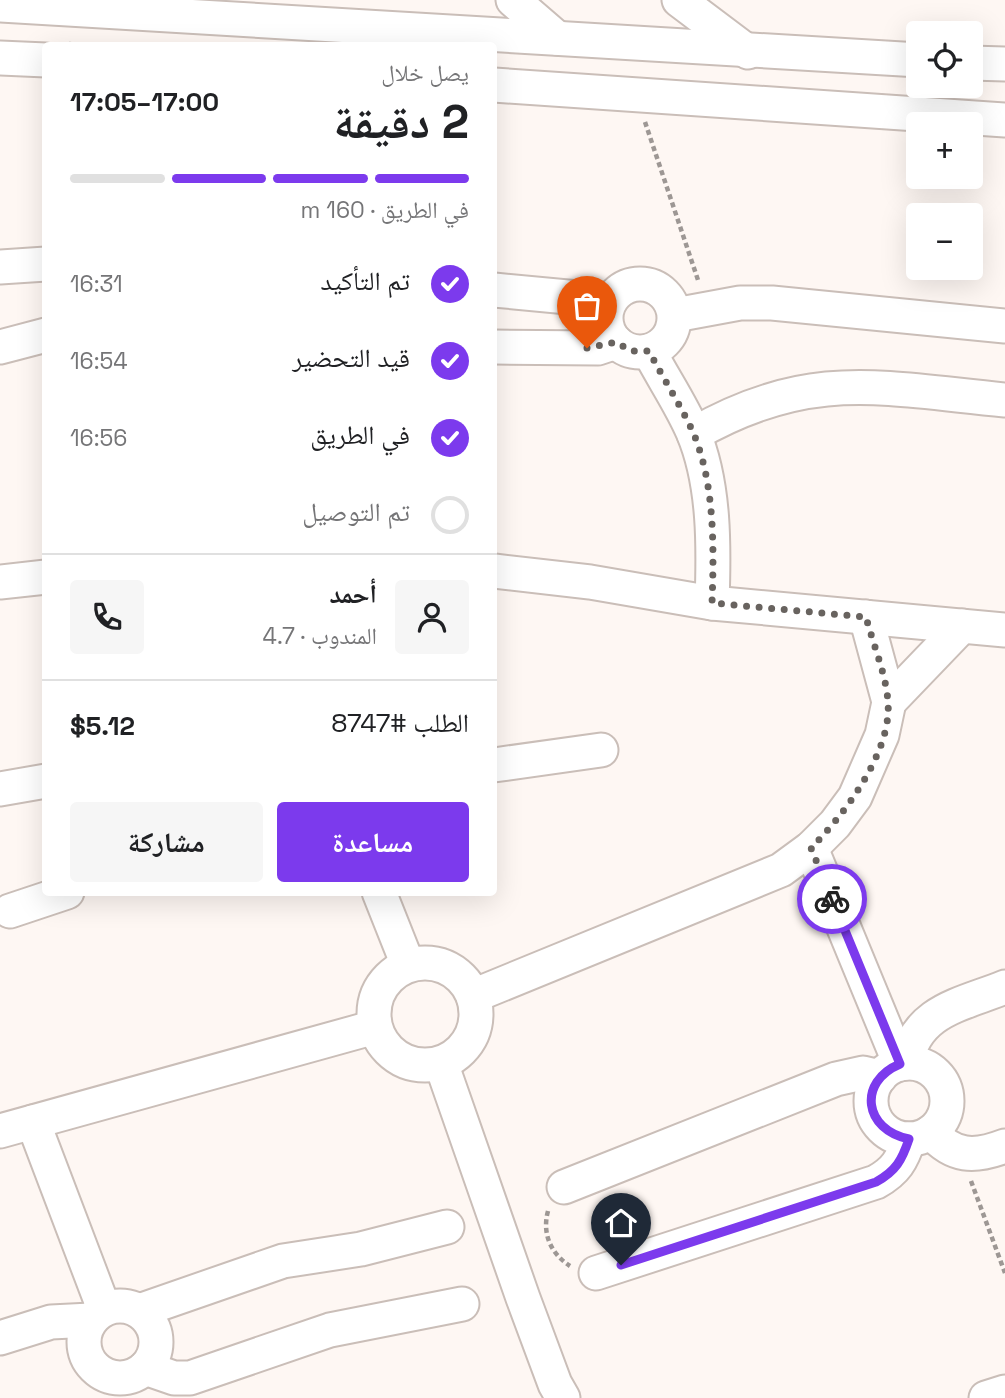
<!DOCTYPE html>
<html lang="ar">
<meta charset="utf-8">
<style>
body{margin:0;font-family:"Space Grotesk","Noto Naskh Arabic",sans-serif;background:#f6f6f6;color:#202124;direction:rtl;height:100vh;display:flex;flex-direction:column;font-size:26px;white-space:nowrap}
*{box-sizing:border-box;margin:0}
p{font-size:23px;color:#757577}
.icon{flex:none;width:38px;height:38px;fill:none;stroke:currentColor;stroke-width:2;stroke-linecap:round;stroke-linejoin:round}
.map{position:relative;flex:1;overflow:hidden;direction:ltr}
.side{position:absolute;left:42px;top:42px;width:455px;height:854px;display:flex;flex-direction:column;background:#fff;border-radius:7px;box-shadow:0 7px 28px #0002;direction:rtl}
.side>*{flex:none}
.buttons{position:absolute;left:906px;top:21px;display:grid;gap:14px}
.buttons a{display:grid;place-items:center;width:77px;height:77px;border-radius:7px;background:#fff;box-shadow:0 7px 28px #0002;font-size:35px}
.pin{position:absolute;display:grid;place-items:center;width:60px;height:60px;color:#fff;margin:-72px -30px;border-radius:50% 50% 50% 0;rotate:-45deg;box-shadow:0 0 7px #0007}
.pin .icon{rotate:45deg}
.courier{position:absolute;display:grid;place-items:center;width:70px;height:70px;margin:-35px;border:5px solid #7c3aed;border-radius:50%;background:#fff;color:#222;box-shadow:0 2px 9px #0007}
.summary em{font-style:normal;font-weight:700}
.summary div{display:flex;flex-direction:column-reverse}
.summary{display:flex;align-items:center;justify-content:space-between;height:119px;padding:0 28px}
h1{font-size:46px;font-weight:700;line-height:52px}
.bar{display:grid;grid-template-columns:repeat(4,1fr);gap:10px 7px;align-content:center;height:84px;padding:0 28px}
.bar i{height:9px;border-radius:5px;background:#e0e0e0}
.bar .active{background:#7c3aed}
.bar p{grid-column:span 4}
.line{display:flex;align-items:center;gap:18px;padding:0 28px;border-top:2px solid #e0e0e0}
.line div{flex:1}
.round{display:grid;place-items:center;flex:none;width:74px;height:74px;border-radius:7px;background:#f6f6f6}
ol{padding:0 28px;list-style:none}
li{display:flex;align-items:center;gap:21px;height:77px}
li p{margin-inline-start:auto}
li .icon{padding:7px;border-radius:50%;background:#7c3aed;color:#fff;stroke-width:4}
li:last-child{color:#757577}
li i{width:38px;height:38px;border:4px solid #e0e0e0;border-radius:50%}
.action{display:flex;gap:14px;margin-top:auto;padding:14px 28px}
.action a{flex:1;height:80px;border-radius:7px;background:#7c3aed;color:#fff;font-size:28px;font-weight:700;line-height:80px;text-align:center}
.action a+a{background:#f6f6f6;color:#202124}
.map>svg:first-child{display:block}
</style>
<div class="map">
<svg width="1005" height="1398" viewBox="0 0 1005 1398">
<rect width="100%" height="100%" fill="#fef7f3"/>
<g fill="none" stroke-linecap="round" stroke-linejoin="round">
<defs>
<g id="minor">
<polyline points="513,0 557,38"/>
<polyline points="679,0 748,52"/>
<polyline points="0,5 919,60"/>
<polyline points="0,58 46,60"/>
<polyline points="971,63 1005,64"/>
<polyline points="494,85 1005,120"/>
<polyline points="0,267 46,264"/>
<circle cx="640" cy="318" r="34"/>
<polyline points="494,290 610,301"/>
<polyline points="675,315 740,303 772,303 1005,326"/>
<polyline points="0,347 46,335"/>
<polyline points="494,347 598,348 616,342"/>
<path d="M649,351C663,378 681,404 693,432C715,484 714,548 712,603"/>
<path d="M694,434C809,368 880,388 1005,400"/>
<polyline points="494,571 590,582 712,603 1005,630"/>
<polyline points="0,582 46,577"/>
<polyline points="889,702 962,626"/>
<polyline points="494,765 601,750"/>
<polyline points="0,789 46,781"/>
<polyline points="811,848 900,1064"/>
<polyline points="379,892 408,965"/>
<polyline points="10,911 67,892"/>
<circle cx="425" cy="1014" r="51"/>
<polyline points="473,996 781,870 811,848 835,824 855,797 882,735 889,702 866,617"/>
<polyline points="441,1063 523,1298 555,1384 563,1398"/>
<path d="M906,1063C916,1010 961,1005 1005,987"/>
<circle cx="909" cy="1101" r="38"/>
<polyline points="33,1122 104,1309"/>
<polyline points="0,1131 375,1027"/>
<path d="M931,1132C953,1157 974,1158 1005,1146"/>
<polyline points="564,1187 836,1079 863,1073 880,1077"/>
<path d="M596,1273L876,1182C896,1171 902,1160 909,1139"/>
<circle cx="120" cy="1342" r="36"/>
<polyline points="139,1311 283,1261 361,1249 447,1227"/>
<polyline points="0,1338 51,1322 91,1320"/>
<polyline points="145,1368 174,1378 190,1378 330,1330 462,1304"/>
<polyline points="986,1398 1005,1392"/>
</g>
</defs>
<use href="#minor" stroke="#cabeb8" stroke-width="37"/>
<g stroke="#9d9794" stroke-width="4.5" stroke-dasharray="5 3.5" stroke-linecap="butt">
<polyline points="69,44 86,46"/>
<polyline points="645,122 699,283"/>
<polyline points="971,1181 1005,1273"/>
<path d="M548,1211C542,1233 550,1253 570,1266"/>
</g>
<use href="#minor" stroke="#fff" stroke-width="33"/>
</g>
<g fill="none" stroke-linecap="round" stroke-linejoin="round">
<path stroke="#68635f" stroke-width="7" stroke-dasharray="0 12.6" d="M587,348L616,342L631,351H649C663,378 680,404 693,432C715,484 714,548 712,603L866,617C873,644 886,674 888,702C892,752 844,815 811,848L832,899"/>
<path stroke="#7c3aed" stroke-width="9" d="M621,1265L876,1182C896,1171 902,1160 909,1139C864,1130 857,1082 900,1064L832,899"/>
</g>
</svg>
<div class="buttons">
<a><svg class="icon" aria-label="locate" viewBox="0 0 24 24"><circle cx="12" cy="12" r="6"/><path d="M12 2v4M12 18v4M2 12h4M18 12h4"/></svg></a>
<a>+</a>
<a>−</a>
</div>
<div class="pin" style="left:587px;top:348px;background:#ea580c"><svg class="icon" aria-label="bag" viewBox="0 0 24 24"><path d="M5 8h14l-1 12H6zM9 8a3 3 0 0 1 6 0"/></svg></div>
<div class="pin" style="left:621px;top:1265px;background:#1f2937"><svg class="icon" aria-label="home" viewBox="0 0 24 24"><path d="M3 11l9-7 9 7M6 9v11h12V9"/></svg></div>
<div class="courier" style="left:832px;top:899px"><svg class="icon" aria-label="bike" viewBox="0 0 24 24"><circle cx="6" cy="16" r="4"/><circle cx="18" cy="16" r="4"/><path d="M6 16l4-8h5l3 8M10 8l3 8H6M13 5h3"/></svg></div>
<section class="side">
<div class="summary"><div><h1>2 دقيقة</h1><p>يصل خلال</p></div><em>17:00–17:05</em></div>
<div class="bar"><i class="active"></i><i class="active"></i><i class="active"></i><i></i><p>في الطريق · 160 m</p></div>
<ol>
<li><svg class="icon" aria-label="check" viewBox="0 0 24 24"><path d="M5 12l5 5 9-10"/></svg>تم التأكيد<p>16:31</p></li>
<li><svg class="icon" aria-label="check" viewBox="0 0 24 24"><path d="M5 12l5 5 9-10"/></svg>قيد التحضير<p>16:54</p></li>
<li><svg class="icon" aria-label="check" viewBox="0 0 24 24"><path d="M5 12l5 5 9-10"/></svg>في الطريق<p>16:56</p></li>
<li><i></i>تم التوصيل</li>
</ol>
<div class="line" style="height:126px"><a class="round"><svg class="icon" aria-label="person" viewBox="0 0 24 24"><circle cx="12" cy="8" r="4"/><path d="M4 21q1-7 8-7t8 7"/></svg></a><div><b>أحمد</b><p>المندوب · 4.7</p></div><a class="round"><svg class="icon" aria-label="phone" viewBox="0 0 24 24"><path d="M5 4h4l2 5-3 2q2 4 5 5l2-3 5 2v4C11 20 4 13 5 4z"/></svg></a></div>
<div class="line" style="height:91px"><div>الطلب #8747</div><b>$5.12</b></div>
<div class="action"><a>مساعدة</a><a>مشاركة</a></div>
</section>
</div>
